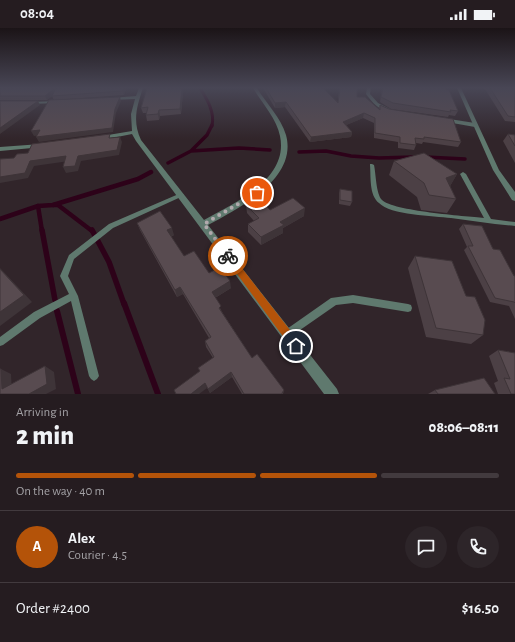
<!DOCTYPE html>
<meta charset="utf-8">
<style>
body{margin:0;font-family:"Alegreya Sans",sans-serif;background:#2d2529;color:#f1f3f6;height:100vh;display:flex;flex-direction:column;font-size:15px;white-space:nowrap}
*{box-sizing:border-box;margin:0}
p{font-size:13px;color:#a3a1a5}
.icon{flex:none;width:22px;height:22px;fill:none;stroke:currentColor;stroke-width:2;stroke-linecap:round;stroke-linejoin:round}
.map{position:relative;height:366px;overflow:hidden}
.panel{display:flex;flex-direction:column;background:#251c20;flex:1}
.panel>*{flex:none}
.pin{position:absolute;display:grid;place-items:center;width:34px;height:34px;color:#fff;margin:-17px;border:2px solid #fff;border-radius:50%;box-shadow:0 1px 4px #0007}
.courier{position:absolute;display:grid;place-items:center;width:40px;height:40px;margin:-20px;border:3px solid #b45309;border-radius:50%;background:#fff;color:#222;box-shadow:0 1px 5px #0007}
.overview em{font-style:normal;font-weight:800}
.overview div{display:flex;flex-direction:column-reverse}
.overview{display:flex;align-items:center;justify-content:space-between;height:68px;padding:0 16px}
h1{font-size:26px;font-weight:800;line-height:30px}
.bar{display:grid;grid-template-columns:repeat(4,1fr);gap:6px 4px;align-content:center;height:48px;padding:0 16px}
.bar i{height:5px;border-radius:3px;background:#423a3e}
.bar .active{background:#b45309}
.bar p{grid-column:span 4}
.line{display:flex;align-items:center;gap:10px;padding:0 16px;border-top:1px solid #423a3e}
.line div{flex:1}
.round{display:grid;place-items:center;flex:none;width:42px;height:42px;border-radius:21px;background:#2d2529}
.status{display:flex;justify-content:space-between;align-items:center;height:28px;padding:0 20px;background:#251c20;direction:ltr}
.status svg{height:11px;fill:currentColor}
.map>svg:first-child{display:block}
</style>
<div class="status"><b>08:04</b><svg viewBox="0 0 49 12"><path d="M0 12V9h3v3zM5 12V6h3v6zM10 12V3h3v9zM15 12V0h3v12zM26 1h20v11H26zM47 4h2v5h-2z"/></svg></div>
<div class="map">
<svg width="515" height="366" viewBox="0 0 515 366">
<rect width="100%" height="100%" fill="#31252a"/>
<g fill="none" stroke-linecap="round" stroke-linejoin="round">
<path stroke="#2d0219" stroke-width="3" d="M200,60C207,71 215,84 212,98"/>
<g stroke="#2d0219" stroke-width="3.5">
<polyline points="192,122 207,107 212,97"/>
<polyline points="299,124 326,123 351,128 379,130 414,129"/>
<polyline points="425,129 465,131"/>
<polyline points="168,135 191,123 239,120 270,122"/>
</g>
<g stroke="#2d0219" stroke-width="4.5">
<polyline points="53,177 58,177 92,203"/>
<polyline points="38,178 42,203"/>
<polyline points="0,191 38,178 53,177 138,151 151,144"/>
</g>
<g stroke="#2d0219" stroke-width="5.5">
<polyline points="42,202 55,272"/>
<polyline points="92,202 109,234 124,276"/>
</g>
<g stroke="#2d0219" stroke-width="6">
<polyline points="124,275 158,366"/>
<polyline points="57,283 78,366"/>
</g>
<g fill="#5f796e" fill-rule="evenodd">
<path d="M370,136H372L374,137C376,146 376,166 382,172C393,183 465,188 484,190L460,146L463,144L466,146L491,191L515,194V198C493,196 472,193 451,190C434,188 390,187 379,175C369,167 371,149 370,137Z"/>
<polygon points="181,165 184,167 183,168 113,200 74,231 68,248 78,268 99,348 97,351 94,353 91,351 89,348 71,273 40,290 3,317 0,318 0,309 34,284 69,266 60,248 69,227 109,196"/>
<polygon points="353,267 408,276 411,277 412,280 411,283 408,284 353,275 336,277 290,309 287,310 284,309 283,306 284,303 331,270"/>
</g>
<g fill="#5f796e" fill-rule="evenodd">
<path d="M139,60H143C137,78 132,93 141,112L204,192C235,175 289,151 280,108C277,91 262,75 253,60H257C266,75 281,90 286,107C298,151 239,180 208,197L337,361L339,366H324L136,113L132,106L102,112L99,110L102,108L132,103L131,86L135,71L111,72L109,71L111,70L136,68Z"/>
<path d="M367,60H371L370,66L378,75L390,81V83C379,83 372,74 366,66Z"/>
<polygon points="57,73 59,74 59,75 29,76 27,75 29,74"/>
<polygon points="443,90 475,95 478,97 475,99 441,93 440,92"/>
<polygon points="41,116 43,117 43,119 0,123 0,119"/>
</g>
<polygon fill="#5f796e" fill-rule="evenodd" points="457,60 461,60 499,142 515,164 515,173 512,172 493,142"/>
</g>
<g fill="#4c4045">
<polygon points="0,60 126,60 124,67 54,72 52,68 47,72 0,72"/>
<polygon points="263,60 323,60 338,74 339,60 357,60 357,69 379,81 380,77 461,114 458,119 423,114 422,116 416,115 416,117 414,122 398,120 398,114 374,110 374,95 363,90 346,97 352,104 351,109 310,114 285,79 275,80"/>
<polygon points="382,60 444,60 458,83 455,88 449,87 448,89 391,81 380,74"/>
<polygon points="479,60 515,60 515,94 505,93 485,61"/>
<polygon points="183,64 181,86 160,88 159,92 147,93 146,87 146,85 143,85 141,80"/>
<polygon points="508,106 515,107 515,135 503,113"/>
<polygon points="394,133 457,146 450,158 456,171 447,185 421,182 417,169 389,147"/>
<polygon points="340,161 352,174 350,178 339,176 339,165"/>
<polygon points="246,177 270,182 304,188 283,200 283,205 261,217 248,204 248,196 254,193 247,185"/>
<polygon points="137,195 174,207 171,209 184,228 209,245 231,260 215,270 222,284 252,330 284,362 283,366 242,366 232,349 210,365 199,343 213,330 206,319 205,313 209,310 183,266 177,269 140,202"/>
<polygon points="463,196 493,221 514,248 515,248 515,291 509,278 490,274 464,222 467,219 459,201"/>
<polygon points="415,228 466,268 483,307 471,316 426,309 408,240"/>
<polygon points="498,322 515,325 515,366 498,366 494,355 498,353 489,328"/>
<polygon points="435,362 495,366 428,366"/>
</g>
<g fill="#3e3438">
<polygon points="55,60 58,60 59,62 47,72 45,68"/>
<polygon points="124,60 126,60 124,67 122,63"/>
<polygon points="182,60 183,64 181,86 180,81"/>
<polygon points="120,69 121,73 116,85 113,104 39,114 36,109 115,81"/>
<polygon points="38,73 40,77 0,106 0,100"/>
<polygon points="286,74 285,79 275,80 275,75"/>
<polygon points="159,82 160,88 159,92 158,86"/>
<polygon points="364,85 363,90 342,99 343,94"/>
<polygon points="40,102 43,107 34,108 31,103"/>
<polygon points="352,104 351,109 310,114 311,109"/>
<polygon points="120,109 122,114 119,127 81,133 78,143 66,145 63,139 78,128"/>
<polygon points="66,128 69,133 34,138 28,150 0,155 0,149 30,133"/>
<polygon points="457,146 449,160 446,150"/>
<polygon points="305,180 304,188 283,200 283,205 261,217 261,209 280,194"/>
<polygon points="172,200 174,207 170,209 167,202"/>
<polygon points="0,240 32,274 0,298"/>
<polygon points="230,253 231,260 213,271 212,264"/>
<polygon points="180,259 183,266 177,269 175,262"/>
<polygon points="45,338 54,344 56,361 46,366 29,366"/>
<polygon points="1,341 11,346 12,366 2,361"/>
<polygon points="231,344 232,349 210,365 208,361"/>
<polygon points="205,355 207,360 199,366 191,366"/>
</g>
<g fill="#584b50" stroke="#3e3438">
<polygon points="0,60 55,60 45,68 0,68"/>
<polygon points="56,60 124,60 122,63 52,68"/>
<polygon points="147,60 182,60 180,81 159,82 158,86 146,87 148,79 141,80"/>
<polygon points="266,60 323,60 338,75 340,60 357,60 357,69 365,69 380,82 380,77 389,81 453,91 461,114 424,109 424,111 415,110 416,117 400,115 400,109 375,105 375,90 364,85 343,94 352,104 311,109 286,74 275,75"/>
<polygon points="383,60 444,60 445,61 449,62 458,83 450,82 451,84 393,75 381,69"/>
<polygon points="490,60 515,60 515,89 508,88"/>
<polygon points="120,69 115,81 112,100 36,109 40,102 31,103 49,72"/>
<polygon points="0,73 38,73 0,100"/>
<polygon points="110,106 109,110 120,109 117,122 78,128 75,138 63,139 66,128 30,133 25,145 0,149 0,131 14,130 17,126 28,125 32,116"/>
<polygon points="508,106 515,107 515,118"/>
<polygon points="424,125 457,146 446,150 456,171 429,167 424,155 394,133"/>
<polygon points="340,161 352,163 352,174 340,172"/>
<polygon points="293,170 305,180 280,194 284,197 261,209 248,196 259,190 246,177 259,171 270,182"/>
<polygon points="160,183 172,200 167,202 184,228 194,223 209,245 220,239 230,253 212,264 221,278 219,280 252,330 257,326 284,362 282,365 282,366 244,366 231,344 208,361 205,355 191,366 176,366 174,362 200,343 198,340 214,329 205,313 211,309 180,259 175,262 137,195"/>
<polygon points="463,196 482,198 493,221 500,222 514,248 515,248 515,275 514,274 495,270 468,218 473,218"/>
<polygon points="415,228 452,233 466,268 475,269 485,292 483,307 436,300"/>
<polygon points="0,241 24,267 0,284"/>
<polygon points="498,322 515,325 515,366 511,366 504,350 510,351"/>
<polygon points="45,338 47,356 29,366 0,366 0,341 1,341 2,361"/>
<polygon points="484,350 495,366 438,366 435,362"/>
</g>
<linearGradient id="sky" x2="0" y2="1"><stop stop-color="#1b1417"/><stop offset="0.54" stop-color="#484655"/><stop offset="1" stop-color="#484655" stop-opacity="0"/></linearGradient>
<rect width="515" height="111" fill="url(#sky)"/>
<polygon fill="#b45309" points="228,225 231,226 300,315 301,318 300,322 296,323 293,322 226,231 225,228"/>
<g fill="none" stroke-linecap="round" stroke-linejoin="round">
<polyline stroke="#b2a9ad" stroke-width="4" stroke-dasharray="0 7.2" points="228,228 204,196 257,165"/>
</g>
</svg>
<div class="pin" style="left:257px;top:165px;background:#ea580c"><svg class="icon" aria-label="bag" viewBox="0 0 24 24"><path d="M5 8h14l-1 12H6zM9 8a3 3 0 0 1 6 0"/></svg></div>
<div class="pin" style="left:296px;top:318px;background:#1f2937"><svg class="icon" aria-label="home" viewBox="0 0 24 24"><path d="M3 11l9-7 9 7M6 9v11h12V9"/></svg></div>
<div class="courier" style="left:228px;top:228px"><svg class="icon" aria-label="bike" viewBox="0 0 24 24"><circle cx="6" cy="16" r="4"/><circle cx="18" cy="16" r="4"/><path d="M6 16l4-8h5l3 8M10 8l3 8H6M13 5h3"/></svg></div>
</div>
<section class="panel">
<div class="overview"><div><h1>2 min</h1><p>Arriving in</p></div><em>08:06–08:11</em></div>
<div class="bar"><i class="active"></i><i class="active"></i><i class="active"></i><i></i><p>On the way · 40 m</p></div>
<div class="line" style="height:72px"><b class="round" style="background:#b45309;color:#fff">A</b><div><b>Alex</b><p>Courier · 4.5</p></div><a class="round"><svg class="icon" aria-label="chat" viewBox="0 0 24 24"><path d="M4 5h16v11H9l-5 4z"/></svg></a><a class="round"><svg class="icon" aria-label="phone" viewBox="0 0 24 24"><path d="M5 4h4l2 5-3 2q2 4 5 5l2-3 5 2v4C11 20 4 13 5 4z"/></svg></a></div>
<div class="line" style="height:52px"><div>Order #2400</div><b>$16.50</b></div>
</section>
